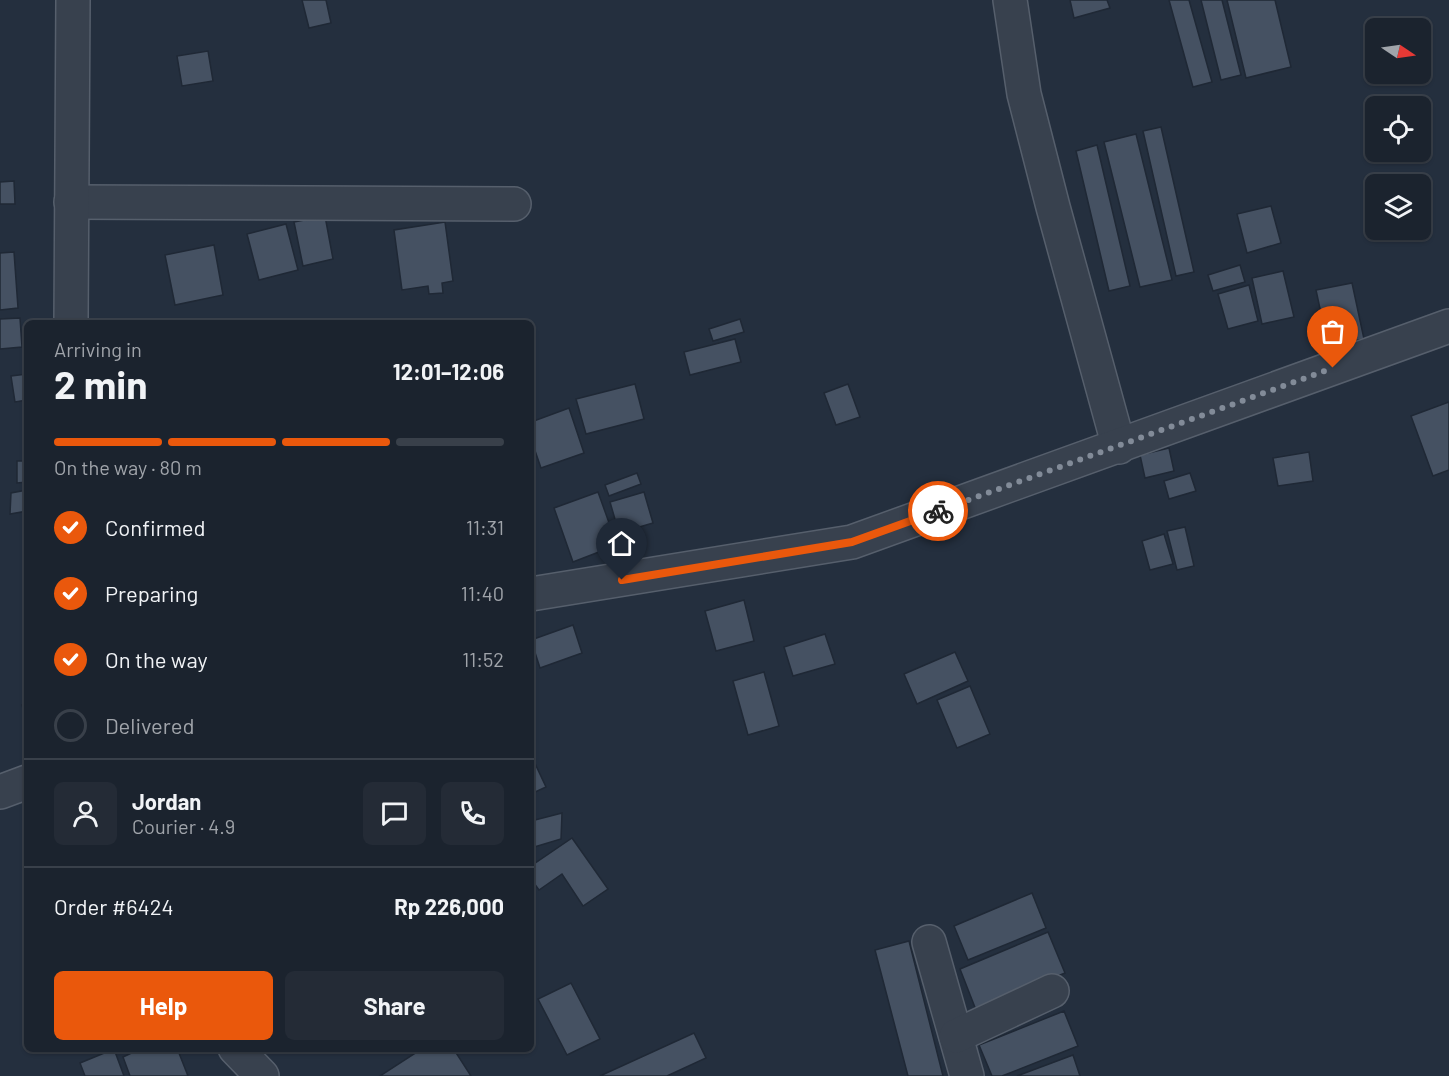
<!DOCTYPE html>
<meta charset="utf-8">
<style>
body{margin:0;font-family:Barlow,sans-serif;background:#242b36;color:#f1f3f6;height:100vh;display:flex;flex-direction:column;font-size:22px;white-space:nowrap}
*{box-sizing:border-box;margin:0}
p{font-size:20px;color:#a0a4aa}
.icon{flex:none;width:33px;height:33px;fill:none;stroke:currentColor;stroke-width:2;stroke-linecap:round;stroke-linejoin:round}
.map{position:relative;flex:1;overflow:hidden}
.side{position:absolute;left:24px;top:320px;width:510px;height:732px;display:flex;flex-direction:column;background:#1b232e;border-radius:9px;box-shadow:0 2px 4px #0004,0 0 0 2px #39404a}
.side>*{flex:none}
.needle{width:39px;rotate:103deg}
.tools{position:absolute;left:1365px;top:18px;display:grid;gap:12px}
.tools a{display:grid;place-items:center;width:66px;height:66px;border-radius:9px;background:#1b232e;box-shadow:0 2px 4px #0004,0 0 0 2px #39404a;font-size:30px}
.pin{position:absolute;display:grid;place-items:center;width:51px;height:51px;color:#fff;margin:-62px -26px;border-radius:50% 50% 50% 0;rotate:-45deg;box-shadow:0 0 6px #0007}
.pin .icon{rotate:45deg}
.courier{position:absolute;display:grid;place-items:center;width:60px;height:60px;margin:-30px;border:4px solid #ea580c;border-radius:50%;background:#fff;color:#222;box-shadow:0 2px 8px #0007}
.overview em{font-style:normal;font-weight:700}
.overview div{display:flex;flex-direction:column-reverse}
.overview{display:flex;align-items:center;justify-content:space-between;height:102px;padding:0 30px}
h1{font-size:39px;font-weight:700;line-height:45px}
.bar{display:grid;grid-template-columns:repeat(4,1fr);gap:9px 6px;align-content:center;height:72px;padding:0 30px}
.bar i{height:8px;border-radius:4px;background:#39404a}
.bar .current{background:#ea580c}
.bar p{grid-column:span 4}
.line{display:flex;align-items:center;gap:15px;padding:0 30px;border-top:2px solid #39404a}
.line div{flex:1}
.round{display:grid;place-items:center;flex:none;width:63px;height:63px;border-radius:9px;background:#242b36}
ol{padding:0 30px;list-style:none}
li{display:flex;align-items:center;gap:18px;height:66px}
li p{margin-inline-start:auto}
li .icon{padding:6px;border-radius:50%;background:#ea580c;color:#fff;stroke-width:4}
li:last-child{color:#a0a4aa}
li i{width:33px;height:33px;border:3px solid #39404a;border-radius:50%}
.action{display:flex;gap:12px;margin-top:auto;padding:12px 30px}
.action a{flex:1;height:69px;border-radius:9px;background:#ea580c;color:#fff;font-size:24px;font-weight:700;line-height:69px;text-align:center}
.action a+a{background:#242b36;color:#f1f3f6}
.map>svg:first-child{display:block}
</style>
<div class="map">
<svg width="1449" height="1076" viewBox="0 0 1449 1076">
<rect width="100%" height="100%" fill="#242f3e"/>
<g fill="#455162" stroke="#1f2835" stroke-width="1.5">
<polygon points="302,0 326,0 331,23 309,28"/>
<polygon points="1070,0 1107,0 1110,8 1074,18"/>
<polygon points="1169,0 1189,0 1212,82 1193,87"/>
<polygon points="1201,0 1222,0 1241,75 1221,80"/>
<polygon points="1227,0 1275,0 1291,67 1246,78"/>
<polygon points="208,51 213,81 182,86 177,56"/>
<polygon points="1161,127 1194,272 1176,276 1143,131"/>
<polygon points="1136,134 1172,280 1140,287 1104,142"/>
<polygon points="1097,145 1130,286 1109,291 1076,151"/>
<polygon points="14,181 15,204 0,204 0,182"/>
<polygon points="1271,206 1281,243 1247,253 1237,214"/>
<polygon points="325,216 333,259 303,266 294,222"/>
<polygon points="445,222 453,281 442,283 443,293 429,294 428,286 402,290 394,230"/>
<polygon points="286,224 298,270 259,280 247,234"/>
<polygon points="214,245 223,295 175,305 165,255"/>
<polygon points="14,252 18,308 0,310 0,253"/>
<polygon points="1240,265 1245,282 1213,291 1208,275"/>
<polygon points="1283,271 1294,317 1262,324 1252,278"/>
<polygon points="1352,283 1364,339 1328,346 1316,290"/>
<polygon points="1249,285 1258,321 1228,329 1218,294"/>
<polygon points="20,318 22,347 0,349 0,319"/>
<polygon points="740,319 744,332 713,341 709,329"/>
<polygon points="735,339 741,362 690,375 684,352"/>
<polygon points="27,374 27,400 15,402 11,376"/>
<polygon points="635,384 644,419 586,434 576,399"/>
<polygon points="848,384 860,417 836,425 824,393"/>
<polygon points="1449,402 1449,470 1433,476 1411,416"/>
<polygon points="569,408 584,453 541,468 531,439 531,422"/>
<polygon points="1169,448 1174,471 1145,478 1140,455"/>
<polygon points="1309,452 1313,481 1278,486 1273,458"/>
<polygon points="17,461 27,461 27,482 17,483"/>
<polygon points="637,473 641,484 609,496 605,485"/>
<polygon points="1190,473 1196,491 1169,499 1164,481"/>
<polygon points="27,490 27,511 10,514 11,493"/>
<polygon points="598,492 617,545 573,562 554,508"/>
<polygon points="644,492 653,523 619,533 610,502"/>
<polygon points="1185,527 1194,566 1177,570 1167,531"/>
<polygon points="1164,534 1173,564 1150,570 1142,541"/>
<polygon points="744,600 754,641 716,651 705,611"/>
<polygon points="573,625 582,653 540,668 531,640"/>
<polygon points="825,634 835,664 793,676 784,647"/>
<polygon points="955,652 968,681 917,704 904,674"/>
<polygon points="764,672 779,726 748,735 733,681"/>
<polygon points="970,686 990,734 957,748 937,700"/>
<polygon points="27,704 27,721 22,705"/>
<polygon points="531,755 546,787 531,794"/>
<polygon points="562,813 561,839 531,848 531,821"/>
<polygon points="572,838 608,889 583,906 562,874 539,890 531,879 531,866"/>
<polygon points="1032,893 1046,928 968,960 954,926"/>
<polygon points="1048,932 1065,973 976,1010 960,969"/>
<polygon points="909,941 943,1076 908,1076 875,950"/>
<polygon points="571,983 600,1039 567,1055 538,999"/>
<polygon points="1064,1011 1078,1046 1002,1076 992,1076 979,1045"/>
<polygon points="694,1033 706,1058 667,1076 600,1076"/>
<polygon points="142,1048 177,1048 188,1076 130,1076 123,1057"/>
<polygon points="423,1048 453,1048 471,1076 380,1076"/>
<polygon points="114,1049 124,1076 85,1076 80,1063"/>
<polygon points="1073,1055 1080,1076 1017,1076"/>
</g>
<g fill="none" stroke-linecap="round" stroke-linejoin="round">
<defs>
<g id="minor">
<polyline points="1010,0 1024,94 1053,207 1119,447"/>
<polyline points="71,202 514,204"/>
<polyline points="71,322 73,0"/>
<polyline points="531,594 852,542 1449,326"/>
<polyline points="0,792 27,782"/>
<polyline points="929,942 967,1076"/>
<polyline points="956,1036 1052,991"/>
<polyline points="235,1048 262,1076"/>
</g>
</defs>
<use href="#minor" stroke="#565f6c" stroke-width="36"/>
<use href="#minor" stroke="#38414e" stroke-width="33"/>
</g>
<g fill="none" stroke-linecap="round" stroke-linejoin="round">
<polyline stroke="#828b98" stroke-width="6" stroke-dasharray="0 10.8" points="938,511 1333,368"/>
<polyline stroke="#ea580c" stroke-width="8" points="622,580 852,542 938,511"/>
</g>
</svg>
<div class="tools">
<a><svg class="needle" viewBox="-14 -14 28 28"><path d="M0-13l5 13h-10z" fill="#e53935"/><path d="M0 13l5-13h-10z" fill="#a0a4aa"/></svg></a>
<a><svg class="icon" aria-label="locate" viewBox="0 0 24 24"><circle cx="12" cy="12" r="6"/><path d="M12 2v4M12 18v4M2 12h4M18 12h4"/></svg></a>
<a><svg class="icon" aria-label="layers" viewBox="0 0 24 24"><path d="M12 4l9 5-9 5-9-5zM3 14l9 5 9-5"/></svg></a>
</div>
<div class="pin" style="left:1333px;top:368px;background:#ea580c"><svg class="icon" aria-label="bag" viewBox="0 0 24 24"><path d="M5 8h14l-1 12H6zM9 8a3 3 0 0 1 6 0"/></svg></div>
<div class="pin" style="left:622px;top:580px;background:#1f2937"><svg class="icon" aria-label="home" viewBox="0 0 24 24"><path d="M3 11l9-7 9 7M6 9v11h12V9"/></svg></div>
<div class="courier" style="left:938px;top:511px"><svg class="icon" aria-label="bike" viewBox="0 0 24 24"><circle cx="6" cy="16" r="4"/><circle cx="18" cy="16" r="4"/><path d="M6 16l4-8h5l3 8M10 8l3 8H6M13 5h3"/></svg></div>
<section class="side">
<div class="overview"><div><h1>2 min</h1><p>Arriving in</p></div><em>12:01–12:06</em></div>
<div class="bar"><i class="current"></i><i class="current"></i><i class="current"></i><i></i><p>On the way · 80 m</p></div>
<ol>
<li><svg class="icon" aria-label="check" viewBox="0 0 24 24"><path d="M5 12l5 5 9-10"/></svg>Confirmed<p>11:31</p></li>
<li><svg class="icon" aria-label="check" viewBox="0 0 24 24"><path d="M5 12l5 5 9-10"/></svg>Preparing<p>11:40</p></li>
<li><svg class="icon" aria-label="check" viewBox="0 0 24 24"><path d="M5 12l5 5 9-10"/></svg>On the way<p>11:52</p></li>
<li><i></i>Delivered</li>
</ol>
<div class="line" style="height:108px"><a class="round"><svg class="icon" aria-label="person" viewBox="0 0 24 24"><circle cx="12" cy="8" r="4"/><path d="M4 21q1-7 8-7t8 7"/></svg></a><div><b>Jordan</b><p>Courier · 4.9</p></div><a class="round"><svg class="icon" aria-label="chat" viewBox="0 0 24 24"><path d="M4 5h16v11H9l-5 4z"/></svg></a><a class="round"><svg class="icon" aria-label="phone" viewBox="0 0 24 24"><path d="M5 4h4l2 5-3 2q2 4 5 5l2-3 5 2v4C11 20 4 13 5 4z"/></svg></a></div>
<div class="line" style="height:78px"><div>Order #6424</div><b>Rp 226,000</b></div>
<div class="action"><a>Help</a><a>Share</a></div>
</section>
</div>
